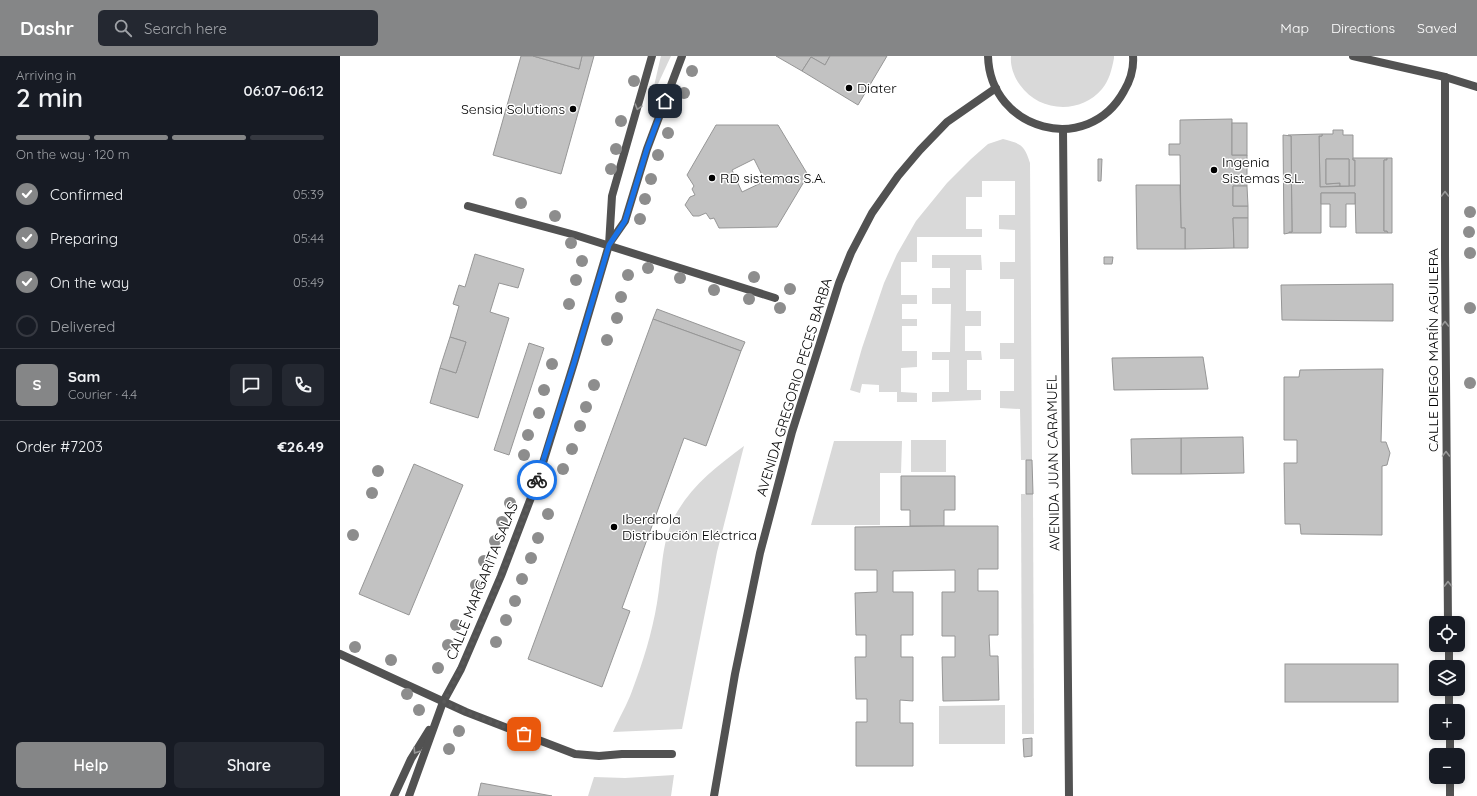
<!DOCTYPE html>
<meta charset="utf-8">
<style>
body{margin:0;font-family:Quicksand,sans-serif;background:#242831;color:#f1f3f6;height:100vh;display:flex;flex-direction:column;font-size:15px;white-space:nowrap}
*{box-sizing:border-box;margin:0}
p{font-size:13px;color:#9ea1a6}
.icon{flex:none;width:22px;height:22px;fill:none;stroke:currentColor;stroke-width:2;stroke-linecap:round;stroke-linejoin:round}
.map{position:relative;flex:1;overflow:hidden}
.drawer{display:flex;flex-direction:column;background:#171b24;width:340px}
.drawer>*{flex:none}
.tools{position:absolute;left:1089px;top:560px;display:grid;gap:8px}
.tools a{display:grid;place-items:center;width:36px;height:36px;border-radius:6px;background:#171b24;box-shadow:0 2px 6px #0003;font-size:20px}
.pin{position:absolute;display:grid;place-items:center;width:34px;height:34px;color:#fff;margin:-17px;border-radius:8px;box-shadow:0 2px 6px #0006}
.courier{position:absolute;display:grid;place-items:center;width:40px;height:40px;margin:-20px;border:3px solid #1a73e8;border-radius:50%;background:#fff;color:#222;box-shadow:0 1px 5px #0007}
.headline em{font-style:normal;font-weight:600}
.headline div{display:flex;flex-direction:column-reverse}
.headline{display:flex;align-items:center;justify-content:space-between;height:68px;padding:0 16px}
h1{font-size:26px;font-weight:600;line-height:30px}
.bar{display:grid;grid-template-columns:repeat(4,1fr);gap:6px 4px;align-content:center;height:48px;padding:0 16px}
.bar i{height:5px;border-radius:3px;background:#363941}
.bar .on{background:#858687}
.bar p{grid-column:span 4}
.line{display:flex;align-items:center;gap:10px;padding:0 16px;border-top:1px solid #363941}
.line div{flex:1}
.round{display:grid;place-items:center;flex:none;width:42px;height:42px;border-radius:6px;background:#242831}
ol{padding:0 16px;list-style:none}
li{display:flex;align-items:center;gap:12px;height:44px}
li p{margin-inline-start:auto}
li .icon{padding:4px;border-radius:50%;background:#858687;color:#fff;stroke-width:4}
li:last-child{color:#9ea1a6}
li i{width:22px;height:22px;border:2px solid #363941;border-radius:50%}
.button{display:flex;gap:8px;margin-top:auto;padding:8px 16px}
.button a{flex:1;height:46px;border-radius:6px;background:#858687;color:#fff;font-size:16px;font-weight:600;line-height:46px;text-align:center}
.button a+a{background:#242831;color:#f1f3f6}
header{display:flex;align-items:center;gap:24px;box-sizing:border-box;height:56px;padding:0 20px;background:#858687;color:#fff}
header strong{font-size:19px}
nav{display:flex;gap:22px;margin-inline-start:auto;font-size:14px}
.search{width:280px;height:36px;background:#242831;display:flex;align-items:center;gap:10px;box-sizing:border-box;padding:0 14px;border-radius:6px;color:#9ea1a6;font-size:15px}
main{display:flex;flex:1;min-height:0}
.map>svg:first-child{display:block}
</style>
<header>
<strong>Dashr</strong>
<div class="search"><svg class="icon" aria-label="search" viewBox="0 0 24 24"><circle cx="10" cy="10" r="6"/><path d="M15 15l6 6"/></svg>Search here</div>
<nav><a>Map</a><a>Directions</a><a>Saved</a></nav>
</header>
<main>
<section class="drawer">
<div class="headline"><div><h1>2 min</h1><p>Arriving in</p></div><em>06:07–06:12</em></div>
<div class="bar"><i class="on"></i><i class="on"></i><i class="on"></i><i></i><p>On the way · 120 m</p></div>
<ol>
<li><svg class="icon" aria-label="check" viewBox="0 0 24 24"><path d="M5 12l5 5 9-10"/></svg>Confirmed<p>05:39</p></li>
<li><svg class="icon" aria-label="check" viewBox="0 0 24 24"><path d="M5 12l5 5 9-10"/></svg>Preparing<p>05:44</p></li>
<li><svg class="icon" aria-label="check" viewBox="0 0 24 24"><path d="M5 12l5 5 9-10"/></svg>On the way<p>05:49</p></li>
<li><i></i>Delivered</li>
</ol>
<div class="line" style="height:72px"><b class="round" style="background:#858687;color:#fff">S</b><div><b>Sam</b><p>Courier · 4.4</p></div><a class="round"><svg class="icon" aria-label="chat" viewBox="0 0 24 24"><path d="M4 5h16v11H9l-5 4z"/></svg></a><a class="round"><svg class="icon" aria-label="phone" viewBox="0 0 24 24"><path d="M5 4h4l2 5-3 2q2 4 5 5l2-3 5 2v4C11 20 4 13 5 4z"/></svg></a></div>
<div class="line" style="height:52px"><div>Order #7203</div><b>€26.49</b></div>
<div class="button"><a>Help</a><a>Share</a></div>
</section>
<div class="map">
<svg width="1137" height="740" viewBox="0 0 1137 740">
<rect width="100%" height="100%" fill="#fff"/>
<g fill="#d9d9d9">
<polygon points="321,0 331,0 311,43 320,4"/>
<path d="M671,0H774V2C772,13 769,25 762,33C740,59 699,56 680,29C674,21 670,10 671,0Z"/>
<path d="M663,83C681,88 684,88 690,107L692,404H681L680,353L660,352V335H674V303H660V287H674V223H660V206H675V174L659,173V159H675V125H642V141H626V173H642V181H577V206H561V239H577V248H562V263H577V270H562V295H577V311L561,312V336L577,337V346H557V336H539V329L522,328L520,337L510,334L522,292L544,227L557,198L576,165L607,127L631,103L648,88Z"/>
<polygon points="592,199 641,199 642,214 626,214 626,255 641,255 641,270 625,270 625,295 641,295 642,304 627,304 627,334 641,334 641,344 592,346 592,336 609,336 609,304 592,304 592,296 610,296 611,248 592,248 592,232 610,232 610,212 592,212"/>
<rect x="571" y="384" width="35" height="32"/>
<polygon points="494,385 562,385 561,417 540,417 540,469 471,469"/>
<path d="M404,390L377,496L342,673L273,676C279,662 287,649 292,635C303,606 312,577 317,547C322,519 321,489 333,464C348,432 376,411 404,390Z"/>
<polygon points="681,438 693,438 694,678 682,678"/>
<polygon points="665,649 665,688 599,688 599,650"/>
<polygon points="334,719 331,740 248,740 254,721 285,722"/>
</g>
<g fill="#c2c2c2" stroke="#969696" fill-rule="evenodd">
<polygon points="181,0 193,0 239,13 242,0 254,0 221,118 153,99"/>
<polygon points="193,0 242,0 239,13"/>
<polygon points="436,0 490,0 485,9 471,1 462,15"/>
<polygon points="490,0 547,0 518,49 462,15 471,1 485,9"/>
<polygon points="892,63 892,99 907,99 907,130 893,130 893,150 908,150 908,162 893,162 894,192 845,193 845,172 841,172 840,99 829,99 829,88 840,88 840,64"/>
<rect x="892" y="67" width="15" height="32"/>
<path d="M376,69H438L468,119L437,171L379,172L374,162L370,163L366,157L359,160H353L345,149L350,141L355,139L352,133L354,130L347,119ZM414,103L425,125L402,136L392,114Z"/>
<polygon points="993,74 1003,74 1003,79 1013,79 1013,104 1015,104 1015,130 1009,130 1009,103 986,103 986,128 1000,127 1000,130 980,131 979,80 982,80 982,78 993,78"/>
<polygon points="982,78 982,80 979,80 980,131 1015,130 1015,104 1013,104 1013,102 1047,102 1047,104 1044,104 1044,175 1047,175 1048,177 1016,177 1015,137 981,137 981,177 949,177 949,176 952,176 951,80 948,80 948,79"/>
<polygon points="943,79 951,80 952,176 949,176 949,177 944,178"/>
<polygon points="1047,102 1052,102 1052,177 1048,177 1047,175 1044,175 1044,104 1047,104"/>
<polygon points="758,103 762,103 761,125 758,125"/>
<polygon points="986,103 1009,103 1009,130 1000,130 1000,127 986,128"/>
<polygon points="796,129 840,129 841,172 845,172 845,193 797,193"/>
<polygon points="893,130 907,130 908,150 893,150"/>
<polygon points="981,137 1015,137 1015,148 1006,148 1006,171 990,171 990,148 981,148"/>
<polygon points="893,162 908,162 908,192 894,192"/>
<polygon points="135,198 184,213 178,232 159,227 150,256 169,262 138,362 90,347 100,312 116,317 126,286 110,281 119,250 113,248 119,229 125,231"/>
<polygon points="764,201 773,201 772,208 764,208"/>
<polygon points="1053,228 1053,265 942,264 941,229"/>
<polygon points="317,253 405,286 401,295 313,263"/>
<polygon points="313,263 401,295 366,390 344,382 282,552 290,555 262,631 188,603"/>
<polygon points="110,281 126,286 116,317 100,312"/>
<polygon points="189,287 204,292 169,399 154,394"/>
<polygon points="863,301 868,333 774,334 772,302"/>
<polygon points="1043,313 1041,386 1046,386 1050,397 1047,409 1042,410 1042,479 961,478 960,468 945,468 944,407 957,407 957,384 944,384 944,321 959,321 960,314"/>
<polygon points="903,381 904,417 841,418 841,382"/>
<polygon points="841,382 841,418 792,418 791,383"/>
<polygon points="686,404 692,404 693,438 686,438"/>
<polygon points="74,408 123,429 69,559 19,538"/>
<polygon points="561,420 615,420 615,454 604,454 604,470 570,470 570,454 561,454"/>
<polygon points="604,470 658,470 658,513 638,513 638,535 658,535 658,579 649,579 650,600 658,600 659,644 603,645 602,601 615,601 615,580 602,580 602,536 615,536 615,514 553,515 553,536 573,536 573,579 561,579 561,601 573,601 573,645 560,644 560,667 573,667 573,710 516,710 516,666 527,666 527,643 516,643 515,601 526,601 526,579 516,579 515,537 537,536 537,514 515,514 515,471"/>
<rect x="945" y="608" width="113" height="38"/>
<polygon points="692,682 692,700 684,701 683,683"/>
<polygon points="141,727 212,740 138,740"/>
</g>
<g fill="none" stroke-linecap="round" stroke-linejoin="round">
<polyline stroke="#525252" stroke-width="8" points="128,150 235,179 435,242"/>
<g stroke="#525252" stroke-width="8">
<path d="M648,0C650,75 748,101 784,35C790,25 794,12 793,0"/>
<polyline points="1013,0 1105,21 1137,31"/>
<polyline points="1105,21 1105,199 1108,567"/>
<polyline points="723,73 729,740"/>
<polyline points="269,188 285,165 307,93 342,0"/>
<polyline points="1109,589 1109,611"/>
<polyline points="0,598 126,656 235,698 259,700 282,698 332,698"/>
<polyline points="1109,633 1109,655"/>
<polyline points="1110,677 1110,699"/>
<polyline points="1110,721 1110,740"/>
<polyline points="54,740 71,703 89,674"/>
<polyline points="69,740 103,646 121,613 161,520 197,426 234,307 269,189 272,140 312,0"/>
<polyline points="374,740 395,618 420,497 452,376 499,227 511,197 532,157 558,120 580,94 607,66 656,32"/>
</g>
</g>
<g fill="#8d8d8d">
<circle cx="352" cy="15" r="6"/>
<circle cx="294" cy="25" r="6"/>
<circle cx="344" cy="37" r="6"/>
<circle cx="335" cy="56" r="6"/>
<circle cx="281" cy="65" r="6"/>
<circle cx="328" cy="77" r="6"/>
<circle cx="276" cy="93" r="6"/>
<circle cx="318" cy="99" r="6"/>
<circle cx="271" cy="113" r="6"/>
<circle cx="311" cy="123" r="6"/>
<circle cx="305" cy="143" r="6"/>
<circle cx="181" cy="147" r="6"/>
<circle cx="1130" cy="156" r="6"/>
<circle cx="215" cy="160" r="6"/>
<circle cx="300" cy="163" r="6"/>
<circle cx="1129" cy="176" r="6"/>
<circle cx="231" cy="187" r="6"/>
<circle cx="1130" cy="197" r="6"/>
<circle cx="242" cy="205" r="6"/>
<circle cx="308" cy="212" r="6"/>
<circle cx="288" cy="219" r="6"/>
<circle cx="414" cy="221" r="6"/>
<circle cx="340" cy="222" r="6"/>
<circle cx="236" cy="224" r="6"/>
<circle cx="450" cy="233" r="6"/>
<circle cx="374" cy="234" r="6"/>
<circle cx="281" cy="241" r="6"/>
<circle cx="409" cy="243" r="6"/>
<circle cx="229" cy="248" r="6"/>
<circle cx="440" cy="252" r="6"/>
<circle cx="1130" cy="252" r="6"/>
<circle cx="277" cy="262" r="6"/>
<circle cx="267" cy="284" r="6"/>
<circle cx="212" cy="308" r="6"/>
<circle cx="1130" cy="327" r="6"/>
<circle cx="254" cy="329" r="6"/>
<circle cx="204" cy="334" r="6"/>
<circle cx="246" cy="351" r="6"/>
<circle cx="199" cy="357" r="6"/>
<circle cx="240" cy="370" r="6"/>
<circle cx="188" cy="379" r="6"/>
<circle cx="232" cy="393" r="6"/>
<circle cx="184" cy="399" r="6"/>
<circle cx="223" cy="413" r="6"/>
<circle cx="38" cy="415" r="6"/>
<circle cx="32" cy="437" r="6"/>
<circle cx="170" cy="447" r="6"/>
<circle cx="208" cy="458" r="6"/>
<circle cx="162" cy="466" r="6"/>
<circle cx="13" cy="479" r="6"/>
<circle cx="198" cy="482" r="6"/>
<circle cx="155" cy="485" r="6"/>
<circle cx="191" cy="502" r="6"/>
<circle cx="144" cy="505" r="6"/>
<circle cx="182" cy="523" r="6"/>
<circle cx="136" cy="529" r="6"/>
<circle cx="175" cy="545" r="6"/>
<circle cx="166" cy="564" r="6"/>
<circle cx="116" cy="569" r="6"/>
<circle cx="156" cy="586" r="6"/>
<circle cx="108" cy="589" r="6"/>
<circle cx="15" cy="591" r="6"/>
<circle cx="51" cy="604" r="6"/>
<circle cx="98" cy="612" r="6"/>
<circle cx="67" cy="638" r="6"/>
<circle cx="79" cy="654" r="6"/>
<circle cx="119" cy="675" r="6"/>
<circle cx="109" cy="693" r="6"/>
</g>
<defs><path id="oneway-chevron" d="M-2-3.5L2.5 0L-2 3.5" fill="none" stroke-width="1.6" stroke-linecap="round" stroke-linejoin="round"/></defs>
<g stroke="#979797">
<use href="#oneway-chevron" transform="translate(298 51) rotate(106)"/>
<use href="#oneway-chevron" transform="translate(1105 138) rotate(-90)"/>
<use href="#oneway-chevron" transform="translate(1105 268) rotate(-90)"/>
<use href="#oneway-chevron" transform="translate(1106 398) rotate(-90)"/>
<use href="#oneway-chevron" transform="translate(1108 528) rotate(-91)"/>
<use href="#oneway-chevron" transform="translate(76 695) rotate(123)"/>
</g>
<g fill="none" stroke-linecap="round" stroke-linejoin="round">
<path stroke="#595959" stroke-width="4" stroke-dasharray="0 7.2" d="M184,678L126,656L104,646C140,575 171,500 197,424"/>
<polyline stroke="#1a73e8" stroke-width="5" points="197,424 234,307 269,189 285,165 307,93 325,45"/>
</g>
<g fill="#000" stroke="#fff" stroke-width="1.5">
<circle cx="509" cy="32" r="4"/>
<circle cx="233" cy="53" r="4"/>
<circle cx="874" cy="114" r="4"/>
<circle cx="372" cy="122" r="4"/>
<circle cx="274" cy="471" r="4"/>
</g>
<g text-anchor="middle" stroke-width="3" stroke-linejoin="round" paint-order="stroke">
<g font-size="14" fill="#000" stroke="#fff" text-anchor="start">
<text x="517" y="37">Diater</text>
<text x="225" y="58" text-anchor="end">Sensia Solutions</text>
<text x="882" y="111">Ingenia<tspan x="882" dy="16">Sistemas S.L.</tspan></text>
<text x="380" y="127">RD sistemas S.A.</text>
<text x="282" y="468">Iberdrola<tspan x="282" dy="16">Distribución Eléctrica</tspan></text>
</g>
<g font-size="14" fill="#000" stroke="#fff">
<text transform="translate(1093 294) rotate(-90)" y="5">CALLE DIEGO MARÍN AGUILERA</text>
<text transform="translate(454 331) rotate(-73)" y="5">AVENIDA GREGORIO PECES BARBA</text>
<text transform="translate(713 407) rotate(-91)" y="5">AVENIDA JUAN CARAMUEL</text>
<text transform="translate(142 525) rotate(-68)" y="5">CALLE MARGARITA SALAS</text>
</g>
</g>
</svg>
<div class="tools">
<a><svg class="icon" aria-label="locate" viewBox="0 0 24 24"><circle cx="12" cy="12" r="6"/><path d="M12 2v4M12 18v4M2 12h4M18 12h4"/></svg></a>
<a><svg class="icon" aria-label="layers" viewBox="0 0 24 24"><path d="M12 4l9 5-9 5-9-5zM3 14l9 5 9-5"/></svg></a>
<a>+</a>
<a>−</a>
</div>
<div class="pin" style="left:184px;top:678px;background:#ea580c"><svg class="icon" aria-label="bag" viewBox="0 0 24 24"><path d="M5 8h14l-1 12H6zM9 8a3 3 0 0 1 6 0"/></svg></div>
<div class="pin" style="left:325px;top:45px;background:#1f2937"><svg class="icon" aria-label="home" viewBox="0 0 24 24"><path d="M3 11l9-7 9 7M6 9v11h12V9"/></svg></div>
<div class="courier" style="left:197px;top:424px"><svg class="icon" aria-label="bike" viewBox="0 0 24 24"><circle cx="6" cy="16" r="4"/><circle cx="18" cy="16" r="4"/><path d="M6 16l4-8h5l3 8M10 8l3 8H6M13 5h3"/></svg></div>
</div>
</main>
